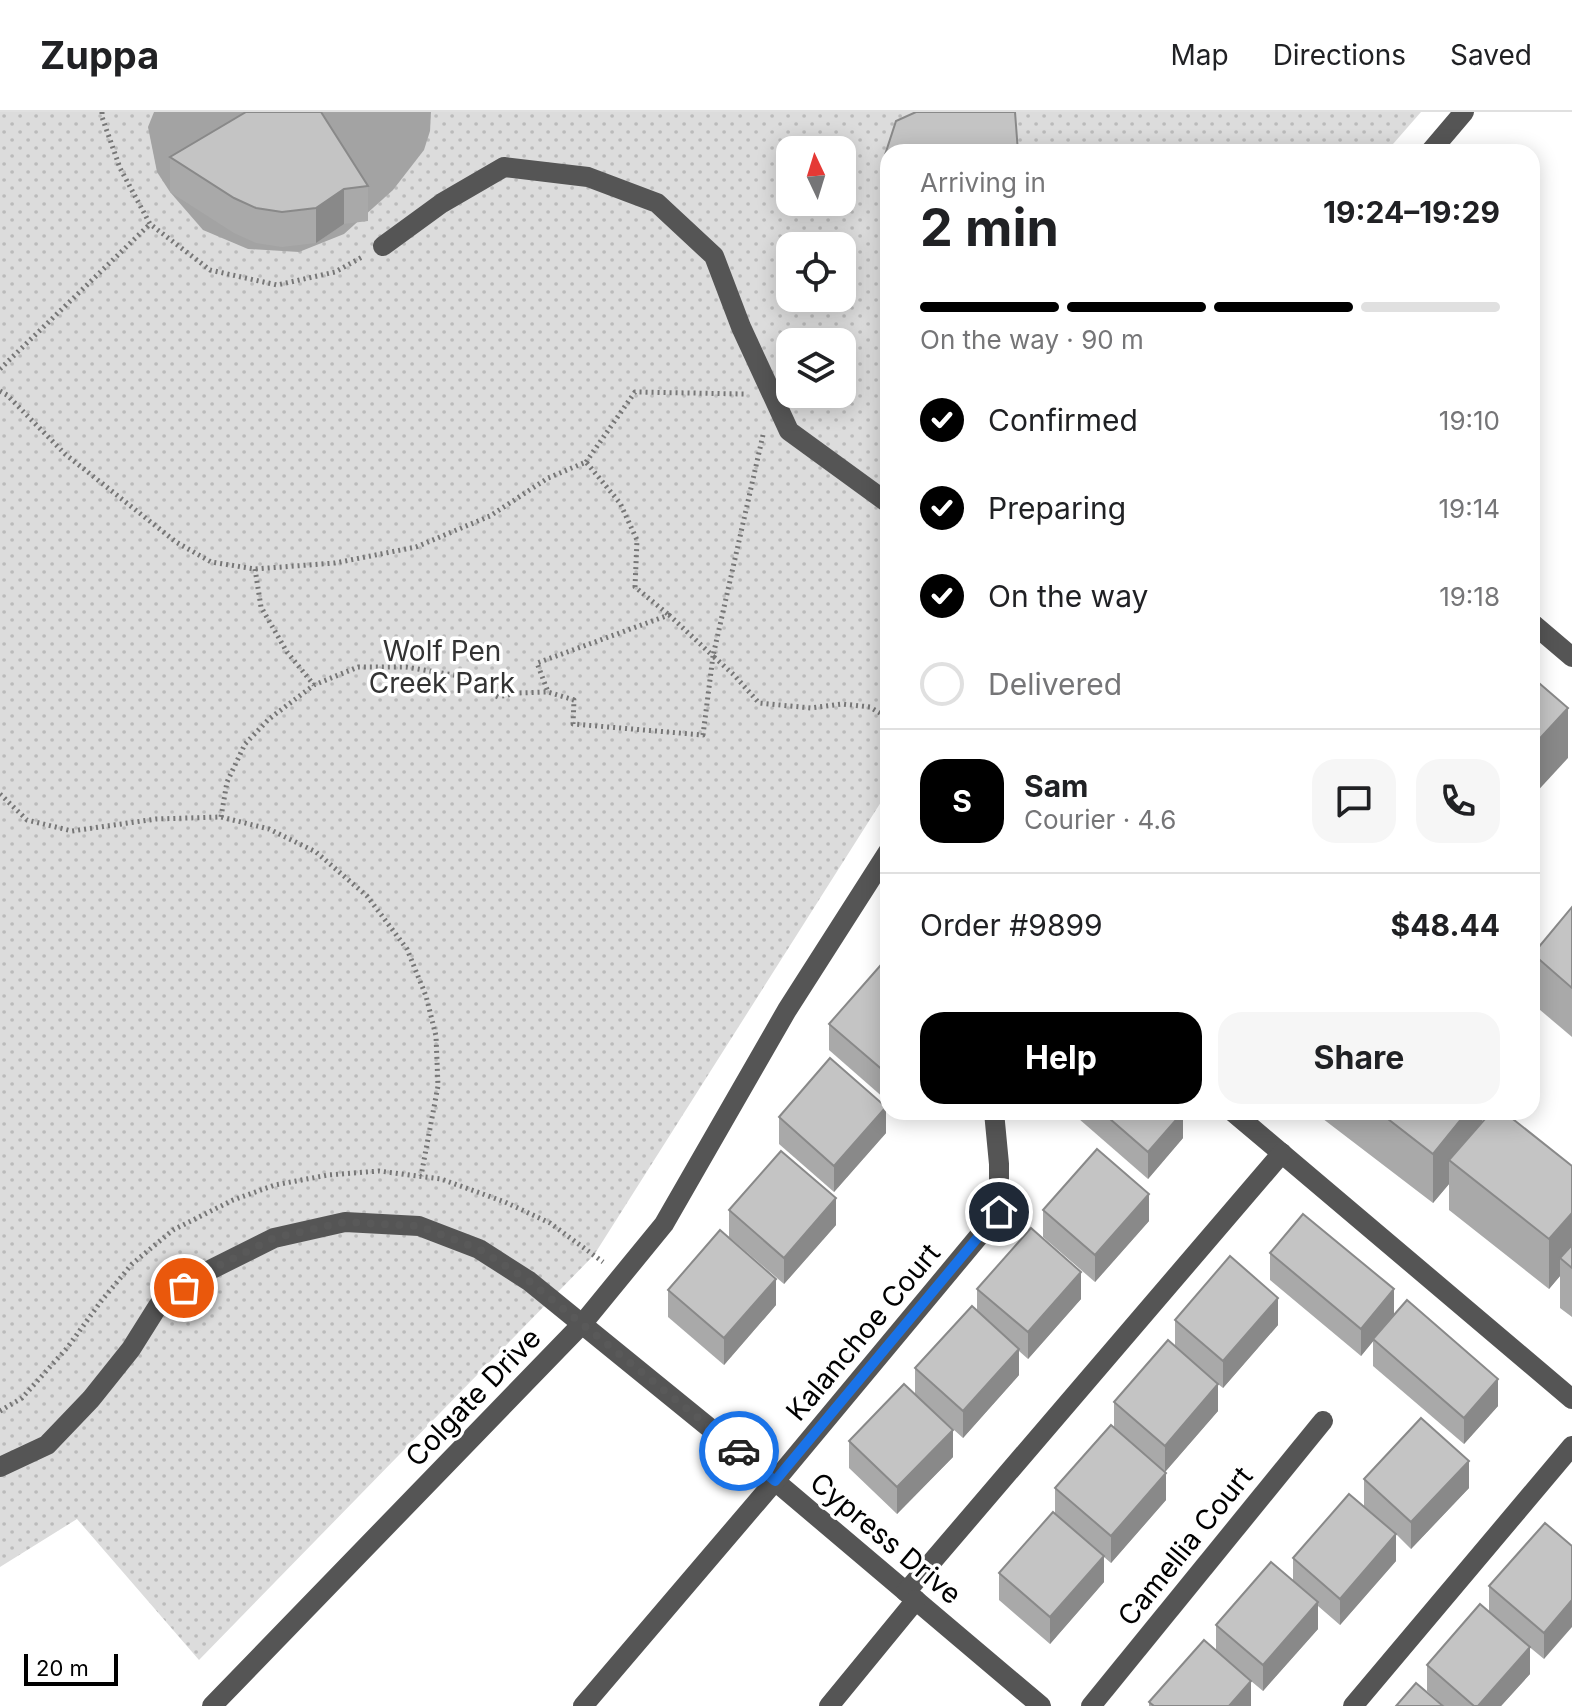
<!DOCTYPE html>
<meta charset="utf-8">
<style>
body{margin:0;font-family:Inter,sans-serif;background:#f6f6f6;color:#202124;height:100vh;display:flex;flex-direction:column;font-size:30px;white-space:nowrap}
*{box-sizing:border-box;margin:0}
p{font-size:26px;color:#757577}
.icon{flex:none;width:44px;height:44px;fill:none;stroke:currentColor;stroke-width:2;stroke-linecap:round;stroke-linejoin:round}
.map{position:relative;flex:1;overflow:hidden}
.side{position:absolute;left:880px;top:32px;width:660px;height:976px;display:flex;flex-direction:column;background:#fff;border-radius:24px;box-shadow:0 4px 20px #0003}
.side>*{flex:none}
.needle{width:52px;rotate:356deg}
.buttons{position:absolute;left:776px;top:24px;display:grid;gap:16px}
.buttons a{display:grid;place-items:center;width:80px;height:80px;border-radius:16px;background:#fff;box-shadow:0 4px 20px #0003;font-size:40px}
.scale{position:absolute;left:24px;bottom:20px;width:94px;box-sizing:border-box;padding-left:8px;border:4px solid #000;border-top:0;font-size:22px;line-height:28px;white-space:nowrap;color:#000;-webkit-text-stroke:6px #fff;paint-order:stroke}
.pin{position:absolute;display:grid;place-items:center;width:68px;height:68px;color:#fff;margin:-34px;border:4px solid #fff;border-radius:50%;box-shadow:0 2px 8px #0007}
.courier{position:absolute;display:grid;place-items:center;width:80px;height:80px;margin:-40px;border:6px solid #1a73e8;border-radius:50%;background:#fff;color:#222;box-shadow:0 2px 10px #0007}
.headline em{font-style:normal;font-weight:700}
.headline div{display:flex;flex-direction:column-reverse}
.headline{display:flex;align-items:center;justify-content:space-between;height:136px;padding:0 40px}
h1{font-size:52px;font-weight:700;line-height:60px}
.bar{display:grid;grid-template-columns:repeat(4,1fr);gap:12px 8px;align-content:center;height:96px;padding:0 40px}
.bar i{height:10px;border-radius:6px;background:#e0e0e0}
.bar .active{background:#000}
.bar p{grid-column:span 4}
.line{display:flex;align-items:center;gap:20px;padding:0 40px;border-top:2px solid #e0e0e0}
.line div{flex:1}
.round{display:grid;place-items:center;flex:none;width:84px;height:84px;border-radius:24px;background:#f6f6f6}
ol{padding:0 40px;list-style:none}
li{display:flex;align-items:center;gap:24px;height:88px}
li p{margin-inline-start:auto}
li .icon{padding:8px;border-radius:50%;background:#000;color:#fff;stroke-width:4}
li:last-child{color:#757577}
li i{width:44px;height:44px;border:4px solid #e0e0e0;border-radius:50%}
.cta{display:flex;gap:16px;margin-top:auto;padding:16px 40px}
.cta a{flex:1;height:92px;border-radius:24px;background:#000;color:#fff;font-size:32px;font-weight:700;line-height:92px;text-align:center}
.cta a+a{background:#f6f6f6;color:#202124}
header{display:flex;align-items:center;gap:48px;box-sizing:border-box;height:112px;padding:0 40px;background:#fff;border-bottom:2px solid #e0e0e0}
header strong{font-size:38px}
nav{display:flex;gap:44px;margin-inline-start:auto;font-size:28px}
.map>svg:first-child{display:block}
</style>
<header>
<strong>Zuppa</strong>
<nav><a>Map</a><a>Directions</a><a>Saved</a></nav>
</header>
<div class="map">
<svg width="1572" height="1594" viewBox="0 0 1572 1594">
<defs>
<pattern id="park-dots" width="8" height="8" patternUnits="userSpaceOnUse" patternTransform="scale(2)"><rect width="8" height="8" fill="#dcdcdc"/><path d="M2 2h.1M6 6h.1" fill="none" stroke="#bbb" stroke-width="1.8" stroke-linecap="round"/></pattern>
</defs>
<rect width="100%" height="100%" fill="#fff"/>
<path fill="url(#park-dots)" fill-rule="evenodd" d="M0,0H1421L1386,40H888V679L594,1143L199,1548L77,1407L0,1455ZM790,38H842V90H790ZM790,134H842V186H790ZM790,230H842V282H790Z"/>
<polygon fill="#a3a3a3" points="154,0 431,0 430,19 424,38 393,78 344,122 299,140 248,137 203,118 170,80 157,60 148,15"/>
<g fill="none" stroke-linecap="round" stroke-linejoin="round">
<g stroke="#777" stroke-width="5" stroke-dasharray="2 4" stroke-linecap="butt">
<polyline points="102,0 102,5 120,56 150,112 210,158 277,173 335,160 364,144"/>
<polyline points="0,257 150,112"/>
<polyline points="0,279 7,283 65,342 176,430 211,450 255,457 335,451 416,435 490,404 548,366 586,350 620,391 637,428 635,475 669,503"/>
<polyline points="763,323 713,544 734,563 759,591 811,596 842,592 870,595 888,606"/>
<polyline points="586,350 635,280 744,282"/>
<polyline points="255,457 261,495 287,540 314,573"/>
<polygon points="669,503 713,544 703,623 573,612 574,588 548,580 537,551"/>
<polyline points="0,682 27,708 72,719 156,707 221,705 269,717 316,740 367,784 407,837 426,884 436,924 438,974 421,1064"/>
<polyline points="221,705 227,670 245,632 269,607 314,573 358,555 406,555 454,563 498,585 517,581 547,580"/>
<polyline points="0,1299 22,1286 67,1236 102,1188 132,1152 173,1118 233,1088 275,1073 328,1063 379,1059 441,1067 505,1090 550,1111 603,1150"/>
</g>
<g stroke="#555" stroke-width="20">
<polyline points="1430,40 1464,0"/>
<polyline points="383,134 442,91 504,55 588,65 657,91 714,144 741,215 789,319 888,391"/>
<polyline points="1532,511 1572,545"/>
<polyline points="1233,1000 1572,1287"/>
<polyline points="0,1355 47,1333 91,1287 131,1237 158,1194 210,1158 274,1126 345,1110 419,1114 479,1137 529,1169 775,1369 1041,1594"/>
<polyline points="906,1480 1282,1041"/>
<polyline points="212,1594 583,1211 664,1112 787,898 888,740"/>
<polyline points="583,1594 775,1369 999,1100 999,1052 994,1000"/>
<polyline points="829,1594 916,1488"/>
<polyline points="1091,1594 1323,1309"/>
<polyline points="1353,1594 1572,1334"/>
</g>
</g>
<g fill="#a9a9a9">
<polygon points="888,40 888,152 884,152 883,84 883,49"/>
<polygon points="170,45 368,74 368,109 344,112 316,131 282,135 256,131 234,121 170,80"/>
<polygon points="1572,795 1572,925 1533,892 1533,842"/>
<polygon points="888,861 885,987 829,938 829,912"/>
<polygon points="1071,1000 1183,1000 1183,1026 1148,1067"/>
<polygon points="1314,1000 1482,1000 1482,1010 1572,1054 1572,1205 1560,1196 1560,1164 1549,1177 1449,1098 1449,1072 1433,1091"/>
<polygon points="779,1005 886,1021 834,1080 779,1032"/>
<polygon points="729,1098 836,1113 784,1172 729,1125"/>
<polygon points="1043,1098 1149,1109 1095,1170 1043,1125"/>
<polygon points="1270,1141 1394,1203 1498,1294 1464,1332 1373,1254 1373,1229 1361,1244 1270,1168"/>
<polygon points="977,1177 1081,1187 1028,1247 1019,1239 1019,1263 963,1326 932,1298 953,1345 897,1402 849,1356 849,1329 915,1282 915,1256 977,1199"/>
<polygon points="668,1178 776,1193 724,1253 668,1205"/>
<polygon points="1175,1208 1278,1213 1223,1276 1218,1272 1218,1299 1165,1360 1166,1388 1111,1451 1104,1445 1104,1470 1050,1532 999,1488 999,1461 1055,1402 1055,1376 1114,1316 1114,1290 1175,1234"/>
<polygon points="1364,1367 1469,1376 1411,1437 1396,1422 1396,1449 1340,1513 1318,1494 1318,1517 1263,1579 1251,1569 1251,1594 1149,1594 1149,1590 1216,1539 1216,1513 1293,1469 1293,1446 1393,1420 1364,1394"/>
<polygon points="1572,1434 1544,1547 1510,1519 1530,1562 1501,1594 1444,1594 1427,1579 1427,1553 1489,1500 1489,1474"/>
</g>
<g fill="#898989">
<polygon points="344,77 344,112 316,131 316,96"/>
<polygon points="1568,596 1568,646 1532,685 1532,635"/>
<polygon points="888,956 888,983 885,987 885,960"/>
<polygon points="886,995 886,1021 834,1080 834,1054"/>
<polygon points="1183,1000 1183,1026 1148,1067 1148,1040"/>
<polygon points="1467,1000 1482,1000 1482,1031 1449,1048 1449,1072 1433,1091 1433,1042"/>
<polygon points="1149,1082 1149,1109 1095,1170 1095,1143"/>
<polygon points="836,1086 836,1113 784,1172 784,1146"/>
<polygon points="1572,1101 1572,1151 1560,1146 1560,1164 1549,1177 1549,1127"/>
<polygon points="1081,1160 1081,1187 1028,1247 1028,1220"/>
<polygon points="776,1167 776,1193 724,1253 724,1226"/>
<polygon points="1394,1177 1394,1204 1361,1244 1361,1217"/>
<polygon points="1278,1186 1278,1213 1223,1276 1223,1249"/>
<polygon points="1019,1237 1019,1263 963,1326 963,1299"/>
<polygon points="1498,1267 1498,1294 1464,1332 1464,1306"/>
<polygon points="1218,1272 1218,1299 1165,1360 1165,1334"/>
<polygon points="953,1318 953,1345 897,1402 897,1375"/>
<polygon points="1469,1349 1469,1376 1411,1437 1411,1410"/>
<polygon points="1166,1361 1166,1388 1111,1451 1111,1424"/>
<polygon points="1396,1422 1396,1449 1340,1513 1340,1487"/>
<polygon points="1104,1444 1104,1470 1050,1532 1050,1505"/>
<polygon points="1572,1488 1572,1515 1544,1547 1544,1521"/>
<polygon points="1318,1490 1318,1517 1263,1579 1263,1553"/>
<polygon points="1530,1535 1530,1562 1501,1594 1478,1594"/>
<polygon points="1251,1569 1251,1594 1229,1594"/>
</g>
<g fill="#c4c4c4" stroke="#898989" stroke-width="2">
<polygon points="246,0 321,0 368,74 344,77 316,96 282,100 256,96 234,86 170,45"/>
<polygon points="916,0 1015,0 1018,40 888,40 888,117 884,117 883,49 896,9"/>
<polygon points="1532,565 1568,596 1532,635"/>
<polygon points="1572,795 1572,876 1533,842"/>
<polygon points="880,854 888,861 888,956 885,960 829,912"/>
<polygon points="830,946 886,995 834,1054 779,1005"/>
<polygon points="1102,1000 1183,1000 1148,1040"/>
<polygon points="1379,1000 1467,1000 1433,1042"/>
<polygon points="1491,1000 1504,1000 1572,1054 1572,1101 1549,1127 1449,1048"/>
<polygon points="1097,1037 1149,1082 1095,1143 1043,1098"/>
<polygon points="781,1039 836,1086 784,1146 729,1098"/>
<polygon points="1303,1102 1394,1177 1361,1217 1270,1141"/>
<polygon points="1031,1116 1081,1160 1028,1220 977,1177"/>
<polygon points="720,1118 776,1167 724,1226 668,1178"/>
<polygon points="1572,1133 1572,1156 1560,1146"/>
<polygon points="1230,1144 1278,1186 1223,1249 1175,1208"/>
<polygon points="1407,1188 1498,1267 1464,1306 1373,1227"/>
<polygon points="972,1194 1019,1237 963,1299 915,1256"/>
<polygon points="1168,1228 1218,1272 1165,1334 1114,1290"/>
<polygon points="904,1272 953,1318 897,1375 849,1329"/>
<polygon points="1421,1306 1469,1349 1411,1410 1364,1367"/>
<polygon points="1111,1313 1166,1361 1111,1424 1055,1376"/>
<polygon points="1349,1382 1396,1422 1340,1487 1293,1446"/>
<polygon points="1053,1400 1104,1444 1050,1505 999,1461"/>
<polygon points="1545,1411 1572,1434 1572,1488 1544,1521 1489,1474"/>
<polygon points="1271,1450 1318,1490 1263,1553 1216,1513"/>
<polygon points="1480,1492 1530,1535 1478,1594 1474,1594 1427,1553"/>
<polygon points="1204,1528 1251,1569 1229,1594 1154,1594 1149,1590"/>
<polygon points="1416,1571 1443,1594 1396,1594"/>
</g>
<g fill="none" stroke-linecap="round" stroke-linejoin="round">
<polyline stroke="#595959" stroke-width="8" stroke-dasharray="0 14.4" points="184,1176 210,1158 274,1126 345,1110 419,1114 479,1137 529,1169 739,1339"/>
<polyline stroke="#1a73e8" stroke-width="10" points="739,1339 775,1369 999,1100"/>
</g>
<g text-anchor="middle" stroke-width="7" stroke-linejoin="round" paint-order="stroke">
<g font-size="28" fill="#333" stroke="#fff">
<text x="442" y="549">Wolf Pen<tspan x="442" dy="32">Creek Park</tspan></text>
</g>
<g font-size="28" fill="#000" stroke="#fff">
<text transform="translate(863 1220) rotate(-50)" y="10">Kalanchoe Court</text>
<text transform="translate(473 1285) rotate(-46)" y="10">Colgate Drive</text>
<text transform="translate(886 1426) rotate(40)" y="10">Cypress Drive</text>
<text transform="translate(1185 1434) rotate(-51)" y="10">Camellia Court</text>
</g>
</g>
</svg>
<div class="buttons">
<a><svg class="needle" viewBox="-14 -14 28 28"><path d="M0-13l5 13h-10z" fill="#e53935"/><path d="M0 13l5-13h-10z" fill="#757577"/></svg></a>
<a><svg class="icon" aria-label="locate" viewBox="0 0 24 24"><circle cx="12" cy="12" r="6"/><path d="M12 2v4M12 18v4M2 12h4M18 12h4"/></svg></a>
<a><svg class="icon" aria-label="layers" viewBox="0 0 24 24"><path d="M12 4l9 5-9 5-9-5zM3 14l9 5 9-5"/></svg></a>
</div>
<div class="scale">20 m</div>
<div class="pin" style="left:184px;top:1176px;background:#ea580c"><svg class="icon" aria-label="bag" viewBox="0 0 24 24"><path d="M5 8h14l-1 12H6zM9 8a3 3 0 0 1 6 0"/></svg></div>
<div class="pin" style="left:999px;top:1100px;background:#1f2937"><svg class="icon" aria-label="home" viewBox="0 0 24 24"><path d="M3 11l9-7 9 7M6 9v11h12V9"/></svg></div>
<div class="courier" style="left:739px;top:1339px"><svg class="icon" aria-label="car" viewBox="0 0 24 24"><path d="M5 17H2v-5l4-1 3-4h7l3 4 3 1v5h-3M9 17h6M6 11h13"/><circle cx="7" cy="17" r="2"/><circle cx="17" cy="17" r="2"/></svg></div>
<section class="side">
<div class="headline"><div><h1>2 min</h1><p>Arriving in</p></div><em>19:24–19:29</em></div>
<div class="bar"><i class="active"></i><i class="active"></i><i class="active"></i><i></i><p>On the way · 90 m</p></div>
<ol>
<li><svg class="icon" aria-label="check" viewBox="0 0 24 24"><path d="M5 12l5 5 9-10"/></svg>Confirmed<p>19:10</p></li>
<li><svg class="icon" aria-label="check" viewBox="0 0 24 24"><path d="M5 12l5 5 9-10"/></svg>Preparing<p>19:14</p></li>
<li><svg class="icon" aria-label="check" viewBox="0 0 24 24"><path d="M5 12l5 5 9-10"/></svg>On the way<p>19:18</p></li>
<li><i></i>Delivered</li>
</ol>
<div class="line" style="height:144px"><b class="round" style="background:#000;color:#fff">S</b><div><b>Sam</b><p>Courier · 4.6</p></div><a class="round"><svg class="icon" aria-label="chat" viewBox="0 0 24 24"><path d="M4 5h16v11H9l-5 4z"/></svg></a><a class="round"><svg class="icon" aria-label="phone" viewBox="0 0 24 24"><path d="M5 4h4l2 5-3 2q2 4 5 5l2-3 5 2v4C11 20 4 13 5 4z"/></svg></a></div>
<div class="line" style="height:104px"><div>Order #9899</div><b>$48.44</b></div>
<div class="cta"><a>Help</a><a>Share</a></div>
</section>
</div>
